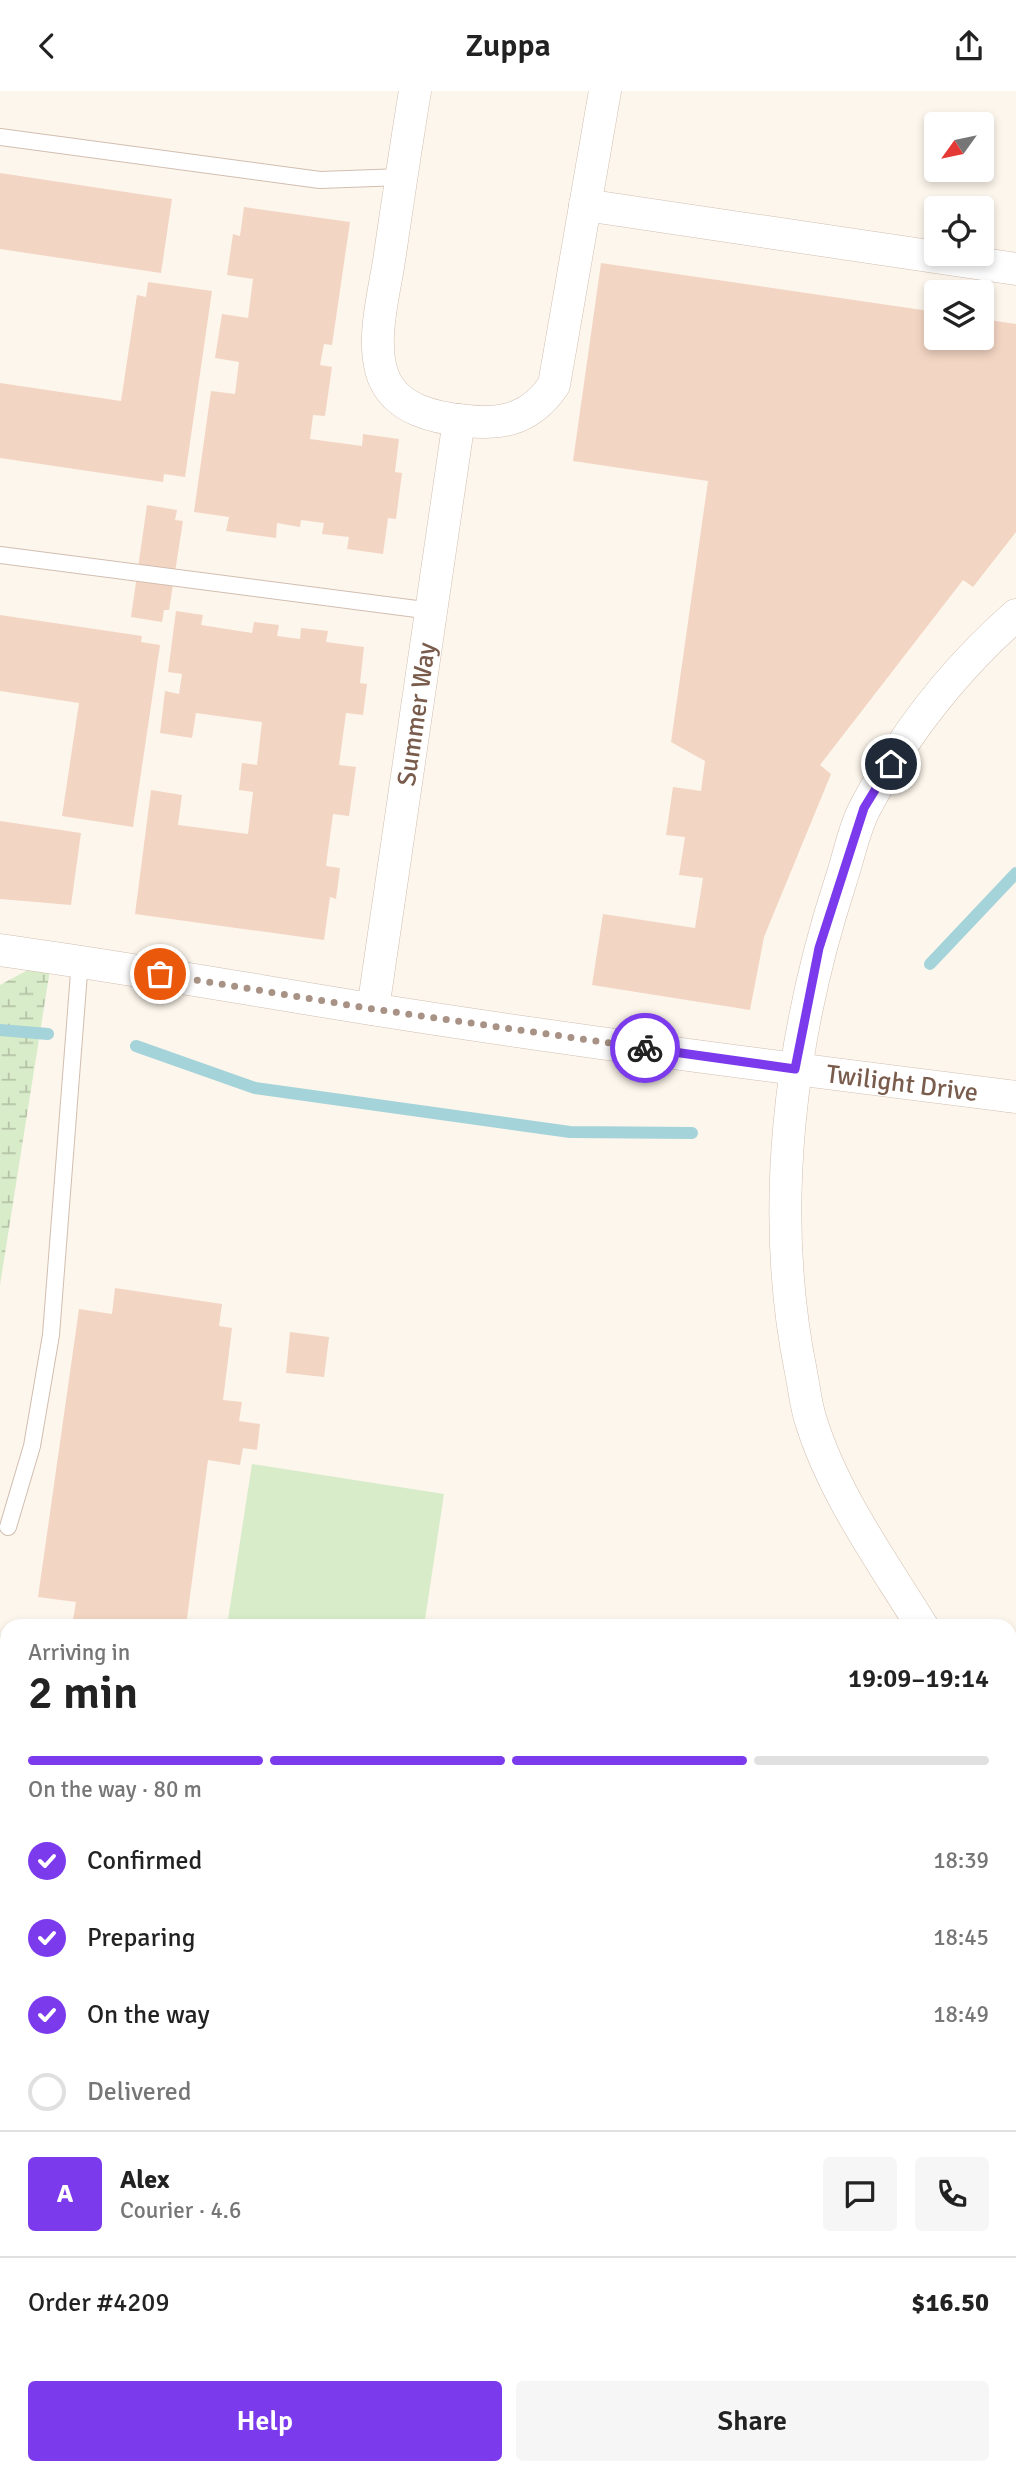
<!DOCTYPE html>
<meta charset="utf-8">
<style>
body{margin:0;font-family:Signika,sans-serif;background:#f6f6f6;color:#222;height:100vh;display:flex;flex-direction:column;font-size:26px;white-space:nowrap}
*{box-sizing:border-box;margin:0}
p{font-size:23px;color:#767676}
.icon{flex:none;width:38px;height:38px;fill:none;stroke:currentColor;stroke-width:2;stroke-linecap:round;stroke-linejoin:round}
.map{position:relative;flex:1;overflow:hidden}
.side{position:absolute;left:0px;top:1528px;width:1017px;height:856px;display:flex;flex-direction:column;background:#fff;border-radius:21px 21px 0 0;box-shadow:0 4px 10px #0003}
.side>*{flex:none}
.needle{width:46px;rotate:237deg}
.tools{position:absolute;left:924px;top:21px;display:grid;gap:14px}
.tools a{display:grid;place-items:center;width:70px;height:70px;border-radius:7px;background:#fff;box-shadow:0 4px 10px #0003;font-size:35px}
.pin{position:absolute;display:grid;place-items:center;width:60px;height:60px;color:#fff;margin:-30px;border:4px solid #fff;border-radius:50%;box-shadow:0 2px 7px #0007}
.courier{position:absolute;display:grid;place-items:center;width:70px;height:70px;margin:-35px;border:5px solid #7c3aed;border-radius:50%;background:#fff;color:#222;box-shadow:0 2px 9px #0007}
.overview em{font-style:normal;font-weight:600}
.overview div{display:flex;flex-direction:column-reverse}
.overview{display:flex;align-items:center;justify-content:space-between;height:119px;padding:0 28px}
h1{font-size:46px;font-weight:600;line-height:52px}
.bar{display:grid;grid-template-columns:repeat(4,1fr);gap:10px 7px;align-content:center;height:84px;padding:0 28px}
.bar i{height:9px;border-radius:5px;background:#e0e0e0}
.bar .on{background:#7c3aed}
.bar p{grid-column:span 4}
.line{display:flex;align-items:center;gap:18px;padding:0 28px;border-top:2px solid #e0e0e0}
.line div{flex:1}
.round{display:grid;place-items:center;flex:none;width:74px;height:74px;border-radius:7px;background:#f6f6f6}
ol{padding:0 28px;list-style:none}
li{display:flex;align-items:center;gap:21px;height:77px}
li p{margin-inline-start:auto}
li .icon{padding:7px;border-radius:50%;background:#7c3aed;color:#fff;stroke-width:4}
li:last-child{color:#767676}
li i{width:38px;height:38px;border:4px solid #e0e0e0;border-radius:50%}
.button{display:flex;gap:14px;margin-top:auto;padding:14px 28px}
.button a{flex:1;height:80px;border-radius:7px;background:#7c3aed;color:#fff;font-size:28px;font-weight:600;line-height:80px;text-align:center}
.button a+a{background:#f6f6f6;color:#222}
header{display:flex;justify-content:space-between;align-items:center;height:91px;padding:0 28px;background:#fff;font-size:32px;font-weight:600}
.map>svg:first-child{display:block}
</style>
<header><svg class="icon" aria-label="back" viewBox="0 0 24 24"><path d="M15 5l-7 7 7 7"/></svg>Zuppa<svg class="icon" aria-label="share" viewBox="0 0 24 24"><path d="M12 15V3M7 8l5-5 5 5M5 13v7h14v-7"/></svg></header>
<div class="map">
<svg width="1016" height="2382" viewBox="0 0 1016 2382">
<defs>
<pattern id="wetland-marsh" width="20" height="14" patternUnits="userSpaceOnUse" patternTransform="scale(1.75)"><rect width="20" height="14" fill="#d8ecc9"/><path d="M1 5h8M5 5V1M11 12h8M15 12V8" fill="none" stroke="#b4c2a5"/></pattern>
</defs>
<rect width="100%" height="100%" fill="#fdf6ec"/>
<g fill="#d8ecc9">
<polygon points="252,1373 444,1403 424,1535 227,1535"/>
<polygon points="0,1544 7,1545 7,1761 0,1760"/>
</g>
<polygon fill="url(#wetland-marsh)" points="52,866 0,1194 0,894"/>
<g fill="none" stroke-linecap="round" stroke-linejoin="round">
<g stroke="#a5d3da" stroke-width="12">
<polyline points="930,873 1016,782"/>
<polyline points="0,939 48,943"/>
<polyline points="136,955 255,997 570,1041 692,1042"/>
</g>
</g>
<g fill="#f3d5c3">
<polygon points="0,82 172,108 161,182 0,158"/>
<polygon points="244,116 350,131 332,254 324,253 320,274 332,276 325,325 313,324 310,348 362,355 363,343 399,348 395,381 402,382 396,428 388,427 383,463 347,458 349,446 322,443 324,432 301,429 300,436 277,432 276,447 226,440 229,426 194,421 211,300 235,303 239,271 215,267 222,223 248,227 253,188 227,184 233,143 240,145"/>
<polygon points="601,172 936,221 936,247 982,247 982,228 1016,233 1016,441 973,496 963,489 820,674 831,683 764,846 750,919 592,894 603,823 695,837 703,787 679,784 685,746 666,744 673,696 701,700 705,670 671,651 708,390 573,370"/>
<polygon points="148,191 212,200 185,386 164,383 163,391 0,367 0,292 121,310 137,204 146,206"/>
<polygon points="147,414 177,419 175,429 183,430 169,519 164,519 162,531 131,526"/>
<polygon points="176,520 203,524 201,534 252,542 254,531 279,534 277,545 300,548 301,537 328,540 326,551 364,556 360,592 367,593 363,624 346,622 339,674 356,676 349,725 333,723 326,775 340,777 336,808 330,806 324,849 135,823 151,699 182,704 178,734 248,743 253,701 239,699 242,672 257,674 262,631 196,622 192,647 160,642 165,600 179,603 182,583 168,581"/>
<polygon points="0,524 142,545 141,551 160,554 133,736 62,725 79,612 0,600"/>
<polygon points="0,730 81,742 71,814 0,808"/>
<polygon points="115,1197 222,1213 219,1235 232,1237 223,1309 242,1311 239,1330 260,1333 257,1359 243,1357 240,1374 208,1369 186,1535 72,1535 76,1511 38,1506 79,1218 112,1223"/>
<polygon points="290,1241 329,1246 324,1286 286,1282"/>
<polygon points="0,1960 7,1961 7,2030 0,2029"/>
<polygon points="0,2082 7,2083 7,2112 0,2112"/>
<polygon points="0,2147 7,2148 7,2176 0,2175"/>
<polygon points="0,2186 7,2187 7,2214 0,2214"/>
<polygon points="0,2255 7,2256 7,2284 0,2283"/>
<polygon points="0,2299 7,2300 7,2376 36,2376 35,2382 0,2382"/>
<polygon points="46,2376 110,2376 109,2382 45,2382"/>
<polygon points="367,2376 848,2376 847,2382 367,2382"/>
</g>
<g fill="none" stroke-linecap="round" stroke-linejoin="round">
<defs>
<g id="service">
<polyline points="0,46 320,89 402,86"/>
<polyline points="0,464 432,520"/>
<polyline points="8,1436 32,1355 51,1244 80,869"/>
</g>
<g id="minor">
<path d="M415,0C406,54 398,109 390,163C385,200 370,249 383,285C396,319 435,327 467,330C506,334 532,326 554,294L605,0"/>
<polyline points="585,114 1016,178"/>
<path id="s1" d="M0,859C124,876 247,898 371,918C585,952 801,979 1016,1006"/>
<path id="s2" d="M373,918L459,329"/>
<path d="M922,1535C882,1470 834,1404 811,1330C806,1315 804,1297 801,1281C768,1119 790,945 841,789C849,765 854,737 866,715C903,644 955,578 1016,524"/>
<polyline points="0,1916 7,1917"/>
<polyline points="1010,2124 1016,2091"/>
<polyline points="0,2126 7,2128"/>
<polyline points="0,2233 7,2234"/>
<polyline points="161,2382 162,2376"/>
<polyline points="890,2382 891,2376"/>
<polyline points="964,2382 965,2376"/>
</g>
</defs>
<use href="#service" stroke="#d1beb0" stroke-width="18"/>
<use href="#minor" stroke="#d1beb0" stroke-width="33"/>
<use href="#service" stroke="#fff" stroke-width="16"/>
<use href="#minor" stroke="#fff" stroke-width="32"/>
</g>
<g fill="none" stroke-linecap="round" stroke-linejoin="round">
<polyline stroke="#a89285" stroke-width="7" stroke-dasharray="0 12.6" points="160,883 373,918 645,957"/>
<polyline stroke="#7c3aed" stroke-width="9" points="645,957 795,978 819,857 864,717 891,673"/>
</g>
<g text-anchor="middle" stroke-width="7" stroke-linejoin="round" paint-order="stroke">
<g font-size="26" fill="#7a5c4d" stroke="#fffaf3">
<text dy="9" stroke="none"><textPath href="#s2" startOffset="298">Summer Way</textPath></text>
<text dy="9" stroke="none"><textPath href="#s1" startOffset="912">Twilight Drive</textPath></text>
</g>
</g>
</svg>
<div class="tools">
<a><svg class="needle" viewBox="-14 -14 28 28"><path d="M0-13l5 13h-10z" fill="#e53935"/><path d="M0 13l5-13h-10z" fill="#767676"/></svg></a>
<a><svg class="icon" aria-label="locate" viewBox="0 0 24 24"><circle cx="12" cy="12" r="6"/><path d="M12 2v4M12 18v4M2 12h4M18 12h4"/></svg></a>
<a><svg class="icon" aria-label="layers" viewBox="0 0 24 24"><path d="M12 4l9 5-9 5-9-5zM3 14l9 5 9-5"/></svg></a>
</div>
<div class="pin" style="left:160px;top:883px;background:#ea580c"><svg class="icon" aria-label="bag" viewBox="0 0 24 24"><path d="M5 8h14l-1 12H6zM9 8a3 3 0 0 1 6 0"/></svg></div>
<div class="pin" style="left:891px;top:673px;background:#1f2937"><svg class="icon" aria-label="home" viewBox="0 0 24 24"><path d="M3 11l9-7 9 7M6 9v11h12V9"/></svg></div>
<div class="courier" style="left:645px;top:957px"><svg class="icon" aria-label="bike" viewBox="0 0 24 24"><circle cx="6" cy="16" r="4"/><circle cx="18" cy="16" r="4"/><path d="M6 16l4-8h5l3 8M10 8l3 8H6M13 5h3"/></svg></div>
<section class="side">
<div class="overview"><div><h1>2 min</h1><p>Arriving in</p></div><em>19:09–19:14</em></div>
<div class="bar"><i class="on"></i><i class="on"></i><i class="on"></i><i></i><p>On the way · 80 m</p></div>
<ol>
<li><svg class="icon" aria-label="check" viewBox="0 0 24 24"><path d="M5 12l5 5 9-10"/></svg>Confirmed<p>18:39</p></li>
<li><svg class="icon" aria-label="check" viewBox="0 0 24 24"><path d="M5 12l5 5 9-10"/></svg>Preparing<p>18:45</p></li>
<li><svg class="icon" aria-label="check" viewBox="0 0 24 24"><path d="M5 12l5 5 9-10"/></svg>On the way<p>18:49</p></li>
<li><i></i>Delivered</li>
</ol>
<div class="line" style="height:126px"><b class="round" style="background:#7c3aed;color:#fff">A</b><div><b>Alex</b><p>Courier · 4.6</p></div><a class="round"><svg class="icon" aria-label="chat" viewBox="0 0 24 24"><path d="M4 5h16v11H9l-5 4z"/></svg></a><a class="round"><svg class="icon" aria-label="phone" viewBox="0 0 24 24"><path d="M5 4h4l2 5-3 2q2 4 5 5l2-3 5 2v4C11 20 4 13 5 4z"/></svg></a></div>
<div class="line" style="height:91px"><div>Order #4209</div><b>$16.50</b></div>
<div class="button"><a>Help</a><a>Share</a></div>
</section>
</div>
